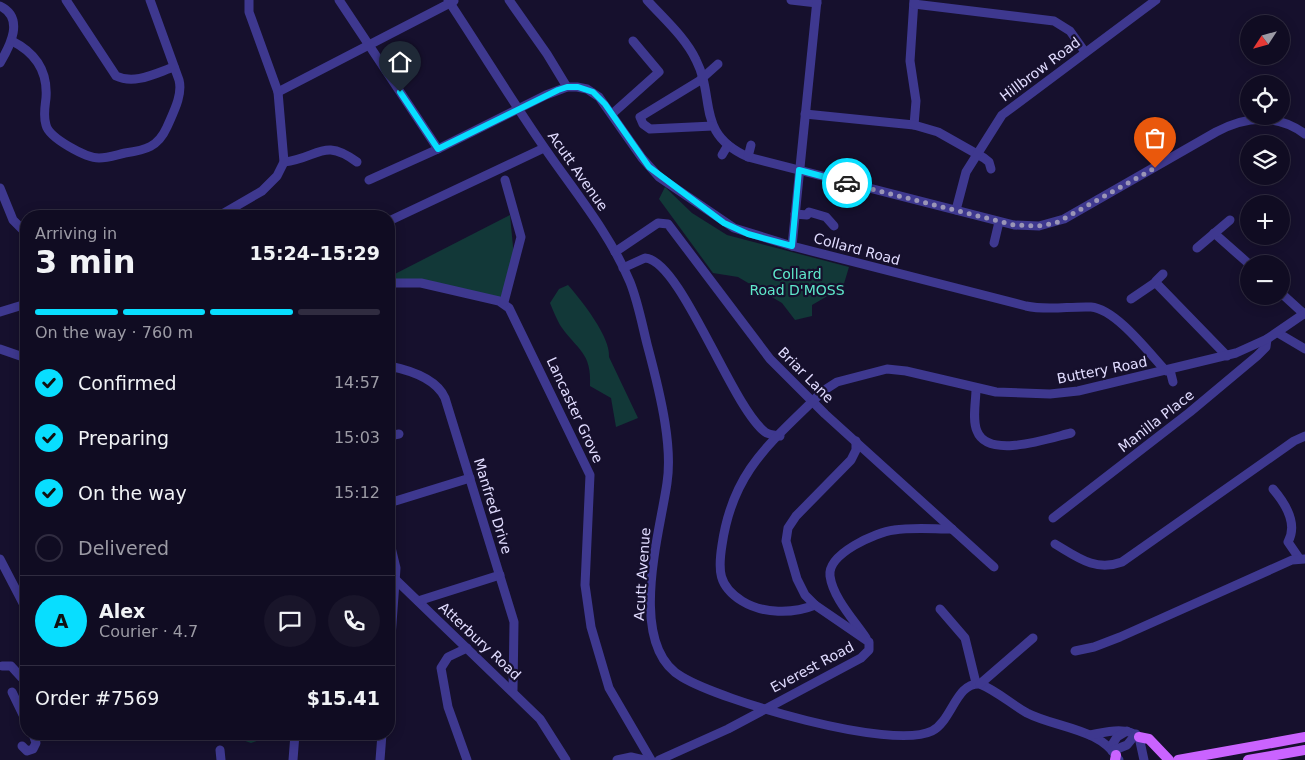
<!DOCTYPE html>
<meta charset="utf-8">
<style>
body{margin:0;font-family:"DejaVu Sans",sans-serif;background:#19152a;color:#f1f3f6;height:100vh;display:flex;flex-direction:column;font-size:19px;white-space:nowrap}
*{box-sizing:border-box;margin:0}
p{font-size:16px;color:#9c9ba5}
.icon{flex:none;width:28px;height:28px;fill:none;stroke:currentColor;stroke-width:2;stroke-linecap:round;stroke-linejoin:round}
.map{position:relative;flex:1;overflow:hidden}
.panel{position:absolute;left:20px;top:210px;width:375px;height:530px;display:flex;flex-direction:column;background:#100c22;border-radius:20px;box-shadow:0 2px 12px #0003,0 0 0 1px #302c40}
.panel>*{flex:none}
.needle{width:32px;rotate:234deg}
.tools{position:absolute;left:1240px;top:15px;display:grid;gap:10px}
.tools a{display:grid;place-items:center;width:50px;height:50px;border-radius:50%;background:#100c22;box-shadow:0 2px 12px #0003,0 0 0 1px #302c40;font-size:25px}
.pin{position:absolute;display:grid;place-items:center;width:42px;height:42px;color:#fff;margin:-51px -21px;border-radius:50% 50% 50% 0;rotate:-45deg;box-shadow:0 0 5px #0007}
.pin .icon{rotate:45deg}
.courier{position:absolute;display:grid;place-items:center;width:50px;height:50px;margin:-25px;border:4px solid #08deff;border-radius:50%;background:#fff;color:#222;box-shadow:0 1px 6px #0007}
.overview em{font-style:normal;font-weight:700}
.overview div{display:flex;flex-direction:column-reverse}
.overview{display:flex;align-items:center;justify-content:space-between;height:85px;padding:0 15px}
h1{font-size:32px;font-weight:700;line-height:38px}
.bar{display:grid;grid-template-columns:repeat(4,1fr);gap:8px 5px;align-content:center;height:60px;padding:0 15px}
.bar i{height:6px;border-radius:4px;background:#302c40}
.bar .on{background:#08deff}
.bar p{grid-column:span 4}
.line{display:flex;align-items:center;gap:12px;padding:0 15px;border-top:1px solid #302c40}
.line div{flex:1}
.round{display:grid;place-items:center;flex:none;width:52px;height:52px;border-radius:26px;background:#19152a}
ol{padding:0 15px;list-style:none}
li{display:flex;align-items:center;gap:15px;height:55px}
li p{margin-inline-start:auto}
li .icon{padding:5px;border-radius:50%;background:#08deff;color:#111;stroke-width:4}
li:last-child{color:#9c9ba5}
li i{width:28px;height:28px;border:2px solid #302c40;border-radius:50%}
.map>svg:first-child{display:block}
</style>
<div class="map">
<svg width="1305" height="760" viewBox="0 0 1305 760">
<rect width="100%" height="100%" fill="#16102d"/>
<g fill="#123838">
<polygon points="665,187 692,213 727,235 849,267 843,287 812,305 812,316 795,320 782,303 738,277 713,273 659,199"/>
<polygon points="510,215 514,257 502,298 389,280 389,277"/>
<path d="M568,285C581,300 611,337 609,357L638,418L616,427L611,398L590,386C592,352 577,350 560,325C556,318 553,310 550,303L559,289Z"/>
<polygon points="225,734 276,734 251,743"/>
</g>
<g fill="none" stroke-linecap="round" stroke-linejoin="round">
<g stroke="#3e388f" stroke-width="9">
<path d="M66,0L116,76C135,85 156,73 174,67"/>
<polyline points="339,0 438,149"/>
<path d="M448,0C481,50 512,101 546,150C575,192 610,234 630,282C638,302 642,324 647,344C654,370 661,397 665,423C668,442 670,464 667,483C660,533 626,645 682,677C722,701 891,751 932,731C952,721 956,682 980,684C997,691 1011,704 1027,713C1056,728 1101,728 1119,760"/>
<polyline points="509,0 547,54 567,87"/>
<path d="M647,0C664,19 685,37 696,60C716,99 695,133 748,157L1014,225L1039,226L1064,219L1216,132C1246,116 1276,113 1305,134"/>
<polyline points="791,0 817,3"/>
<polyline points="914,0 910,61 916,101 914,125"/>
<polyline points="914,4 1054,21 1070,31 1085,52"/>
<path d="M0,6C25,18 10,46 0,63"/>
<path d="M12,41C36,53 48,71 46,98C45,107 43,116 46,125C49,138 86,158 99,158C108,158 116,155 125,153C146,150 158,147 167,127C173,113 183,95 179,80L150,0"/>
<polyline points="278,92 454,1"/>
<polyline points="612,114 659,72 633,41"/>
<polyline points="805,114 914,125 938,132 984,158 989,162 991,169"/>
<polyline points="713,126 650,129 643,124 640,117 699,81 718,64"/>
<polyline points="722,155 728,145"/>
<polyline points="748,157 751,145"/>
<path d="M284,162C319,158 323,137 357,162"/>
<path d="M369,180L438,149L546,95L567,87H577L587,89L599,97L642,158L659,177L734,228L792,246L1026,306C1048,311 1069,306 1091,307C1116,309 1149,353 1166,371"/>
<polyline points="0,188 13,220 26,233"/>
<polyline points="956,210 966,172 1002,115 1156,0"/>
<polyline points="795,214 807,215 809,212 826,217 834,226"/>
<polyline points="219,216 262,191 277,176 284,162 278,92 249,12 249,0"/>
<polyline points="389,221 544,148"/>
<polyline points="1214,233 1249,264"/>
<polyline points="994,243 999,222"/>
<polyline points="792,246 817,0"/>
<polyline points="1197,248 1230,220"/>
<polyline points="615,252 658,223 668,224 770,359 825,414 994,567"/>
<path d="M623,268L645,258C681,260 731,406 765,432C769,435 774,435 780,436"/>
<polyline points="1163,274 1156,281 1158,285 1227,356"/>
<polyline points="389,283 421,283 499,301 509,308 590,475 585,585 591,627 609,688 651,760"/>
<polyline points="1281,293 1304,314"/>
<polyline points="1131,299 1156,282"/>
<polyline points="504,302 521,237 505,180"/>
<polyline points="0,312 26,304"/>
<polyline points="1278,333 1305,349"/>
<polyline points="0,349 26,358"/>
<path d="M389,366C409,370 436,378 445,398L514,622L513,690"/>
<polyline points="1170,370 1173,382"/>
<path d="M976,389C976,401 972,420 977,431C988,460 1050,438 1071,433"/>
<polyline points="389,436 399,434"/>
<path d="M1273,489C1285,503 1298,524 1288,542L1299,558"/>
<polyline points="389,503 470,478"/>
<polyline points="1053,518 1190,412 1257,356 1266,347 1267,339"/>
<polyline points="389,539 396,568 389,665"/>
<path d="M1055,544C1077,557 1095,572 1122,562L1294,441L1305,436"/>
<polyline points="0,559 26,609"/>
<polyline points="396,580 540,719 566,760"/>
<polyline points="418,601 500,575"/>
<path d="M815,605C793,614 763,614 742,601C718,586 718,570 722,545C733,469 772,442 823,391L837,382L887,369L906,371L996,392L1050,394L1078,391L1236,353L1267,339L1305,313"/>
<polyline points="940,609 965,638 976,683"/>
<path d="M866,638C854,620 833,598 830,576C827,554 876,532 894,530C913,527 933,529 952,529"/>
<polyline points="1075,651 1094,647 1120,637 1292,560 1305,559"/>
<polyline points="2,666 11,666 21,677 26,679"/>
<polyline points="980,684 1033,638"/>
<polyline points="12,692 26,721"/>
<path d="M1090,735C1106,732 1125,726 1139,737L1144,760"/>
<polyline points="22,746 27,751 33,749 36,743 33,734"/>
<polyline points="1110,748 1117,737 1127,731"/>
<polyline points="220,750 221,760"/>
<polyline points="1112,751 1127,745 1136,734"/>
<polyline points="293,760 295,734"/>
<polyline points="380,760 382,734"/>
<polyline points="467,760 448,707 441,668 448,657 467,648"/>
<polyline points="617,760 631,757 644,760"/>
<polyline points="659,760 728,729 861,658 869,650 869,642 815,605 805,595 797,579 786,541 788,528 796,516 851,460 856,450 856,441"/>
</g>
<g stroke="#ca63ff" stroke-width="10">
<polyline points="1139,737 1149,739 1169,760"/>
<polyline points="1115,760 1116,755"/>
<polyline points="1178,760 1305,737"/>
<polyline points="1248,760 1305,750"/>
</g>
</g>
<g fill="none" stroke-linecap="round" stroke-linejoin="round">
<polyline stroke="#9a95b6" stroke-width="5" stroke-dasharray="0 9" points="847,183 1014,225 1039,226 1056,223 1155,168"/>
<polyline stroke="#08deff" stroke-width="6" points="400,92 438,149 558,90 567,87 578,87 593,92 605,104 649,167 724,223 748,234 792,246 799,170 847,183"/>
</g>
<g text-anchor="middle" stroke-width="4.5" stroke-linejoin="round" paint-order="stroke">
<g font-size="14" fill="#e1dcff" stroke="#16102d">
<text transform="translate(1040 69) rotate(-37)" y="5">Hillbrow Road</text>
<text transform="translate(578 171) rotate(55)" y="5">Acutt Avenue</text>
<text transform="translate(857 249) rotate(15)" y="5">Collard Road</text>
<text transform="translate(1102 370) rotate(-11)" y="5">Buttery Road</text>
<text transform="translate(806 375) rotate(45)" y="5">Briar Lane</text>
<text transform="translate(575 410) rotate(65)" y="5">Lancaster Grove</text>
<text transform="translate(1156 421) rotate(-38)" y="5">Manilla Place</text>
<text transform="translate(493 506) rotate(73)" y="5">Manfred Drive</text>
<text transform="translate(642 574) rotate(-86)" y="5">Acutt Avenue</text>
<text transform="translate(480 641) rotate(43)" y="5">Atterbury Road</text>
<text transform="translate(812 667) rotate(-28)" y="5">Everest Road</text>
</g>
<g font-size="14" fill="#5fe9cb" stroke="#16102d">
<text x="797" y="279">Collard<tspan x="797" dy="16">Road D'MOSS</tspan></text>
</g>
</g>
</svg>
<div class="tools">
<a><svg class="needle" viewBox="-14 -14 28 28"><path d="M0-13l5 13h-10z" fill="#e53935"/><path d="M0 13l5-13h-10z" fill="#9c9ba5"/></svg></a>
<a><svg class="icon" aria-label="locate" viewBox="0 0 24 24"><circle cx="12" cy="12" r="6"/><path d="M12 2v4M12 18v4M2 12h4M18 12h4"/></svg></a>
<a><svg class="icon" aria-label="layers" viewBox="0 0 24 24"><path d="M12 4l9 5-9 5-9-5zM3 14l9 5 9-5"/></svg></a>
<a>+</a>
<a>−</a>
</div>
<div class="pin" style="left:1155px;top:168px;background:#ea580c"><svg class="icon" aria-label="bag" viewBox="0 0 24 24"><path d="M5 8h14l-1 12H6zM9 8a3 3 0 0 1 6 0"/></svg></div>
<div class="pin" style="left:400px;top:92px;background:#1f2937"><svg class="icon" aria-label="home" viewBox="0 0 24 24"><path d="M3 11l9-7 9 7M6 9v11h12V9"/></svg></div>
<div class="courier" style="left:847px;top:183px"><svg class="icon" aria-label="car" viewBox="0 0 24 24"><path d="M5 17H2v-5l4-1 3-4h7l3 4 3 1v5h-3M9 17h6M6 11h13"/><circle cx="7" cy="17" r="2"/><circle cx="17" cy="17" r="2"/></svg></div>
<section class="panel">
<div class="overview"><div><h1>3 min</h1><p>Arriving in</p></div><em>15:24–15:29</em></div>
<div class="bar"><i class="on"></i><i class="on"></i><i class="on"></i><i></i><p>On the way · 760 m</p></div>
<ol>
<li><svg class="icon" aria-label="check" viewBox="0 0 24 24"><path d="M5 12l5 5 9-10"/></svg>Confirmed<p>14:57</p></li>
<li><svg class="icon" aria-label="check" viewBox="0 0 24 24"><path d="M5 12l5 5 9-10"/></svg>Preparing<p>15:03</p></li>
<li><svg class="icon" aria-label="check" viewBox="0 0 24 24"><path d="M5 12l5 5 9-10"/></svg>On the way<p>15:12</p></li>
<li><i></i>Delivered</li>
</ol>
<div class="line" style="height:90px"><b class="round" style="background:#08deff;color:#111">A</b><div><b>Alex</b><p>Courier · 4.7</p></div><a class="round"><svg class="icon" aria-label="chat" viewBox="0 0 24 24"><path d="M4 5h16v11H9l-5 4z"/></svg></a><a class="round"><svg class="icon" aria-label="phone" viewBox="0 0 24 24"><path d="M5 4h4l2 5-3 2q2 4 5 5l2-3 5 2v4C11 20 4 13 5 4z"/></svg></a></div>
<div class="line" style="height:65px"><div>Order #7569</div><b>$15.41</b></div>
</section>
</div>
